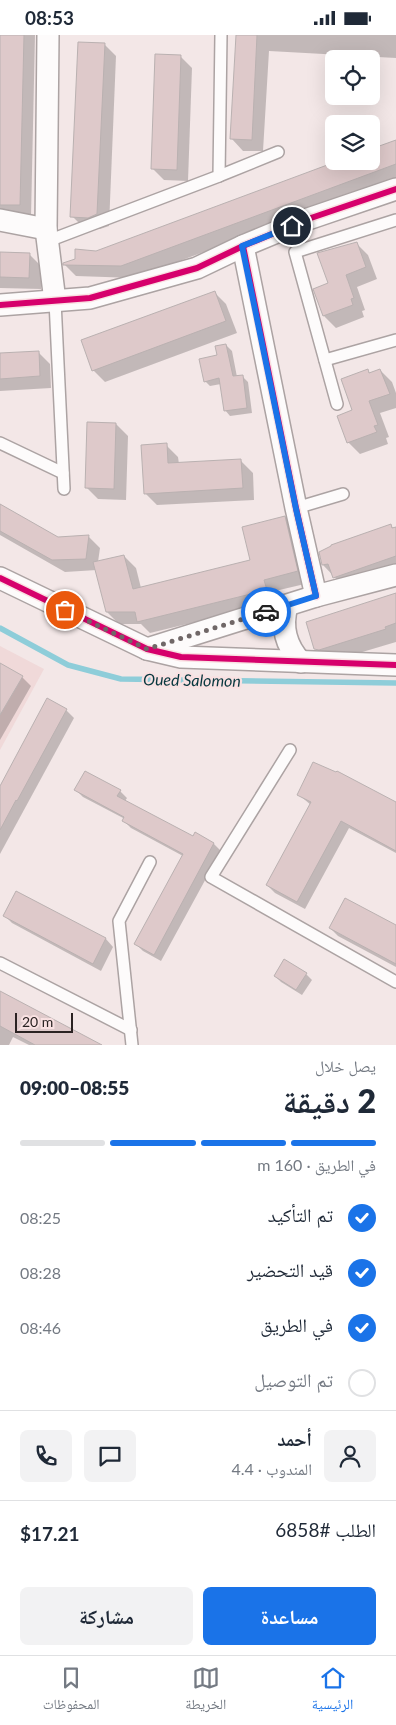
<!DOCTYPE html>
<html lang="ar">
<meta charset="utf-8">
<style>
body{margin:0;font-family:Lato,"Noto Naskh Arabic",sans-serif;background:#f2f2f3;color:#1f2937;direction:rtl;height:100vh;display:flex;flex-direction:column;font-size:19px;white-space:nowrap}
*{box-sizing:border-box;margin:0}
p{font-size:16px;color:#747a83}
.icon{flex:none;width:28px;height:28px;fill:none;stroke:currentColor;stroke-width:2;stroke-linecap:round;stroke-linejoin:round}
.map{position:relative;height:1010px;overflow:hidden;direction:ltr}
.drawer{display:flex;flex-direction:column;background:#fff;flex:1}
.drawer>*{flex:none}
.fabs{position:absolute;left:325px;top:15px;display:grid;gap:10px}
.fabs a{display:grid;place-items:center;width:55px;height:55px;border-radius:8px;background:#fff;box-shadow:0 5px 20px #0002;font-size:25px}
.scale{position:absolute;left:15px;bottom:12px;width:58px;box-sizing:border-box;padding-left:5px;border:2px solid #2a2222;border-top:0;font-size:14px;line-height:18px;white-space:nowrap;color:#2a2222;-webkit-text-stroke:4px #f9e1e2;paint-order:stroke}
.pin{position:absolute;display:grid;place-items:center;width:42px;height:42px;color:#fff;margin:-21px;border:2px solid #fff;border-radius:50%;box-shadow:0 1px 5px #0007}
.courier{position:absolute;display:grid;place-items:center;width:50px;height:50px;margin:-25px;border:4px solid #1a73e8;border-radius:50%;background:#fff;color:#222;box-shadow:0 1px 6px #0007}
.headline em{font-style:normal;font-weight:800}
.headline div{display:flex;flex-direction:column-reverse}
.headline{display:flex;align-items:center;justify-content:space-between;height:85px;padding:0 20px}
h1{font-size:32px;font-weight:800;line-height:38px}
.bar{display:grid;grid-template-columns:repeat(4,1fr);gap:8px 5px;align-content:center;height:60px;padding:0 20px}
.bar i{height:6px;border-radius:4px;background:#e0e1e3}
.bar .selected{background:#1a73e8}
.bar p{grid-column:span 4}
.line{display:flex;align-items:center;gap:12px;padding:0 20px;border-top:1px solid #e0e1e3}
.line div{flex:1}
.round{display:grid;place-items:center;flex:none;width:52px;height:52px;border-radius:8px;background:#f2f2f3}
ol{padding:0 20px;list-style:none}
li{display:flex;align-items:center;gap:15px;height:55px}
li p{margin-inline-start:auto}
li .icon{padding:5px;border-radius:50%;background:#1a73e8;color:#fff;stroke-width:4}
li:last-child{color:#747a83}
li i{width:28px;height:28px;border:2px solid #e0e1e3;border-radius:50%}
.action{display:flex;gap:10px;margin-top:auto;padding:10px 20px}
.action a{flex:1;height:58px;border-radius:8px;background:#1a73e8;color:#fff;font-size:20px;font-weight:800;line-height:58px;text-align:center}
.action a+a{background:#f2f2f3;color:#1f2937}
.status{display:flex;justify-content:space-between;align-items:center;height:35px;padding:0 25px;background:#fff;direction:ltr}
.status svg{height:14px;fill:currentColor}
.dock{display:flex;justify-content:space-around;align-items:center;height:70px;border-top:1px solid #e0e1e3;background:#fff;font-size:14px;color:#747a83}
.dock a{display:grid;justify-items:center;gap:2px}
.dock .selected{color:#1a73e8}
.map>svg:first-child{display:block}
</style>
<div class="status"><b>08:53</b><svg viewBox="0 0 49 12"><path d="M0 12V9h3v3zM5 12V6h3v6zM10 12V3h3v9zM15 12V0h3v12zM26 1h20v11H26zM47 4h2v5h-2z"/></svg></div>
<div class="map">
<svg width="396" height="1010" viewBox="0 0 396 1010">
<rect width="100%" height="100%" fill="#f3e7e7"/>
<polygon fill="#f0d9d9" points="0,611 44,634 0,715"/>
<g fill="#0003">
<polygon points="0,0 35,0 31,182 0,178"/>
<polygon points="237,0 396,0 396,23 269,16 263,116 243,116 232,104"/>
<polygon points="104,9 116,21 109,191 100,194 84,193 72,181"/>
<polygon points="180,21 192,33 188,146 164,145 152,133"/>
<polygon points="396,106 396,145 134,243 76,241 64,229 371,126"/>
<polygon points="356,208 368,220 377,244 357,252 365,275 362,276 364,282 336,293 324,281 315,254 329,249"/>
<polygon points="0,218 29,219 41,231 41,254 0,253"/>
<polygon points="214,257 226,269 237,298 105,347 93,335"/>
<polygon points="226,310 232,316 237,342 242,341 248,347 252,378 230,381 225,375 221,349 210,351 205,346"/>
<polygon points="38,317 50,329 51,353 0,356 0,319"/>
<polygon points="380,335 392,347 396,358 396,373 380,378 389,402 386,403 388,409 360,419 348,407 353,376 367,336 370,338"/>
<polygon points="116,389 128,401 126,465 98,464 86,452"/>
<polygon points="166,410 178,422 179,429 241,426 253,438 254,465 157,470 145,458"/>
<polygon points="0,471 58,504 88,501 100,513 98,527 124,521 136,533 141,553 252,526 285,482 297,494 309,548 275,556 278,567 150,598 141,589 119,589 107,577 97,535 65,537 0,500"/>
<polygon points="391,491 394,494 396,493 396,537 346,554 323,530"/>
<polygon points="396,560 396,607 332,626 328,626 316,614"/>
<polygon points="0,629 22,642 31,651 0,705"/>
<polygon points="66,675 74,683 0,819 0,753"/>
<polygon points="76,755 120,756 127,763 125,766 193,802 195,799 214,809 221,816 161,926 143,916 136,909 183,821 131,793 124,786 125,784 83,762"/>
<polygon points="299,760 396,768 396,818 349,793 305,874 275,858 267,850 311,770"/>
<polygon points="17,857 106,904 113,912 101,936 12,888 4,880"/>
<polygon points="396,891 396,932 338,901 330,893"/>
<polygon points="306,939 312,945 302,960 281,947 275,941"/>
<polygon points="0,957 99,1010 29,1010 13,1002 9,1010 0,1010"/>
</g>
<g fill="none" stroke-linecap="round" stroke-linejoin="round">
<polyline stroke="#8ecdd9" stroke-width="5.5" points="0,593 68,630 121,644 396,648"/>
</g>
<g fill="#dec9ca" stroke="#bab1b1">
<polygon points="0,0 24,0 20,170 0,170"/>
<polygon points="236,0 257,0 252,105 230,104"/>
<polygon points="78,7 105,8 97,179 88,183 70,182"/>
<polygon points="155,19 181,20 177,135 151,134"/>
<polygon points="396,105 396,129 121,231 63,230 63,228 75,224 75,214 96,216 338,126 371,126 371,114"/>
<polygon points="357,207 366,232 346,240 354,263 351,264 353,270 323,281 313,254 328,248 317,218"/>
<polygon points="0,217 30,218 29,243 0,242"/>
<polygon points="215,256 226,286 92,336 81,305"/>
<polygon points="226,309 233,341 243,340 247,373 224,376 219,343 204,347 199,324 217,320 215,311"/>
<polygon points="39,316 40,341 0,344 0,318"/>
<polygon points="368,334 369,338 380,334 390,359 369,366 378,390 374,391 377,397 347,408 337,381 352,375 341,344"/>
<polygon points="87,387 116,388 114,454 85,453"/>
<polygon points="167,408 168,428 241,424 243,453 144,459 141,410"/>
<polygon points="0,469 58,502 89,500 86,524 52,525 0,496"/>
<polygon points="285,481 298,536 264,545 267,555 137,587 135,577 106,577 93,527 124,520 133,554 250,525 242,492"/>
<polygon points="391,489 392,493 396,492 396,521 333,543 328,529 322,530 319,517 331,511 331,510"/>
<polygon points="396,558 396,588 385,592 386,594 319,615 314,614 306,587"/>
<polygon points="0,628 23,641 0,680"/>
<polygon points="47,663 67,674 17,766 16,765 0,795 0,751"/>
<polygon points="313,727 336,737 337,736 396,767 396,816 341,786 297,867 266,850 311,767 297,760"/>
<polygon points="85,736 121,755 117,761 193,801 195,797 214,808 154,920 134,909 183,819 122,786 124,782 74,755"/>
<polygon points="16,856 106,903 93,929 3,881"/>
<polygon points="345,863 396,890 396,929 329,893"/>
<polygon points="284,924 307,938 296,955 274,941"/>
<polygon points="0,956 102,1010 35,1010 0,991"/>
</g>
<g fill="none" stroke-linecap="round" stroke-linejoin="round">
<defs>
<g id="service">
<polyline points="219,141 278,117"/>
<polyline points="48,206 219,141 221,0"/>
<polyline points="55,266 64,454"/>
<polyline points="325,325 396,305"/>
<polyline points="337,369 295,217 396,185"/>
<polyline points="0,408 63,438"/>
<polyline points="296,473 343,459"/>
<polyline points="290,715 211,842 396,947"/>
<polyline points="0,928 131,995"/>
<polyline points="132,1010 119,886 150,827"/>
</g>
<g id="minor">
<polyline points="48,0 46,194 55,266"/>
<polyline points="0,185 46,194"/>
<polyline points="243,211 296,473 316,561"/>
<polyline points="0,270 90,263 197,233 243,211 308,184 396,154"/>
<polyline points="0,543 147,614 181,622 396,630"/>
<path d="M287,571C281,592 286,611 301,627"/>
<polyline points="147,614 316,561 396,540"/>
</g>
</defs>
<use href="#service" stroke="#aca3a3" stroke-width="14"/>
<use href="#minor" stroke="#aca3a3" stroke-width="24"/>
<use href="#service" stroke="#fdfbfb" stroke-width="11"/>
<use href="#minor" stroke="#fdfbfb" stroke-width="21"/>
<defs>
<g id="cycleway">
<polyline points="243,211 296,473 316,561"/>
<polyline points="0,270 90,263 197,233 243,211 308,184 396,154"/>
<polyline points="0,543 147,614 181,622 396,630"/>
</g>
</defs>
<use href="#cycleway" stroke="#f9e1e2" stroke-width="9"/>
<use href="#cycleway" stroke="#d6006c" stroke-width="6"/>
</g>
<g fill="none" stroke-linecap="round" stroke-linejoin="round">
<polyline stroke="#706767" stroke-width="5" stroke-dasharray="0 9" points="65,575 147,614 266,577"/>
<polyline stroke="#1a73e8" stroke-width="6" points="266,577 316,561 296,474 242,211 292,191"/>
</g>
<g text-anchor="middle" stroke-width="4.5" stroke-linejoin="round" paint-order="stroke">
<g font-size="16" font-style="italic" fill="#07373e" stroke="#f9e1e2">
<text transform="translate(192 645) rotate(1)" y="6">Oued Salomon</text>
</g>
</g>
</svg>
<div class="fabs">
<a><svg class="icon" aria-label="locate" viewBox="0 0 24 24"><circle cx="12" cy="12" r="6"/><path d="M12 2v4M12 18v4M2 12h4M18 12h4"/></svg></a>
<a><svg class="icon" aria-label="layers" viewBox="0 0 24 24"><path d="M12 4l9 5-9 5-9-5zM3 14l9 5 9-5"/></svg></a>
</div>
<div class="scale">20 m</div>
<div class="pin" style="left:65px;top:575px;background:#ea580c"><svg class="icon" aria-label="bag" viewBox="0 0 24 24"><path d="M5 8h14l-1 12H6zM9 8a3 3 0 0 1 6 0"/></svg></div>
<div class="pin" style="left:292px;top:191px;background:#1f2937"><svg class="icon" aria-label="home" viewBox="0 0 24 24"><path d="M3 11l9-7 9 7M6 9v11h12V9"/></svg></div>
<div class="courier" style="left:266px;top:577px"><svg class="icon" aria-label="car" viewBox="0 0 24 24"><path d="M5 17H2v-5l4-1 3-4h7l3 4 3 1v5h-3M9 17h6M6 11h13"/><circle cx="7" cy="17" r="2"/><circle cx="17" cy="17" r="2"/></svg></div>
</div>
<section class="drawer">
<div class="headline"><div><h1>2 دقيقة</h1><p>يصل خلال</p></div><em>08:55–09:00</em></div>
<div class="bar"><i class="selected"></i><i class="selected"></i><i class="selected"></i><i></i><p>في الطريق · 160 m</p></div>
<ol>
<li><svg class="icon" aria-label="check" viewBox="0 0 24 24"><path d="M5 12l5 5 9-10"/></svg>تم التأكيد<p>08:25</p></li>
<li><svg class="icon" aria-label="check" viewBox="0 0 24 24"><path d="M5 12l5 5 9-10"/></svg>قيد التحضير<p>08:28</p></li>
<li><svg class="icon" aria-label="check" viewBox="0 0 24 24"><path d="M5 12l5 5 9-10"/></svg>في الطريق<p>08:46</p></li>
<li><i></i>تم التوصيل</li>
</ol>
<div class="line" style="height:90px"><a class="round"><svg class="icon" aria-label="person" viewBox="0 0 24 24"><circle cx="12" cy="8" r="4"/><path d="M4 21q1-7 8-7t8 7"/></svg></a><div><b>أحمد</b><p>المندوب · 4.4</p></div><a class="round"><svg class="icon" aria-label="chat" viewBox="0 0 24 24"><path d="M4 5h16v11H9l-5 4z"/></svg></a><a class="round"><svg class="icon" aria-label="phone" viewBox="0 0 24 24"><path d="M5 4h4l2 5-3 2q2 4 5 5l2-3 5 2v4C11 20 4 13 5 4z"/></svg></a></div>
<div class="line" style="height:65px"><div>الطلب #6858</div><b>$17.21</b></div>
<div class="action"><a>مساعدة</a><a>مشاركة</a></div>
</section>
<nav class="dock">
<a class="selected"><svg class="icon" aria-label="home" viewBox="0 0 24 24"><path d="M3 11l9-7 9 7M6 9v11h12V9"/></svg>الرئيسية</a>
<a><svg class="icon" aria-label="map" viewBox="0 0 24 24"><path d="M3 6l6-2 6 2 6-2v14l-6 2-6-2-6 2zM9 4v14M15 6v14"/></svg>الخريطة</a>
<a><svg class="icon" aria-label="saved" viewBox="0 0 24 24"><path d="M7 4h10v16l-5-4-5 4z"/></svg>المحفوظات</a>
</nav>
